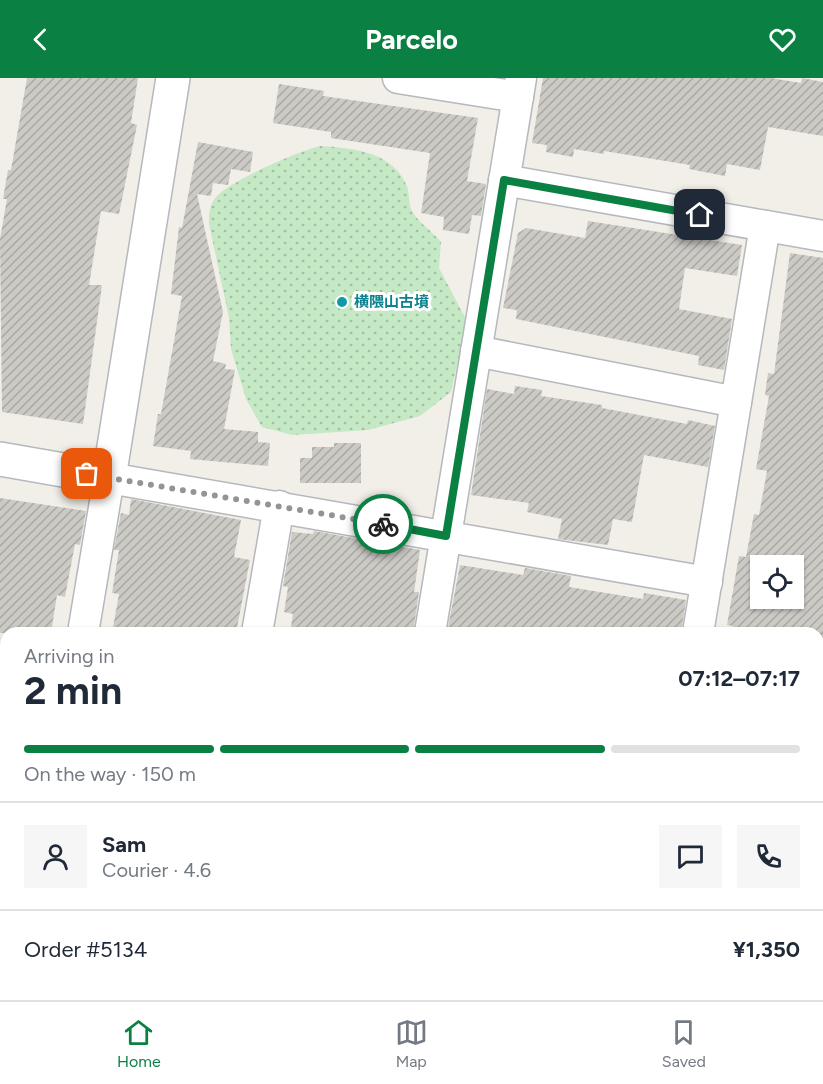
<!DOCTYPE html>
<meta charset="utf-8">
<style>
body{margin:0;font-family:Figtree,"Noto Sans JP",sans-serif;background:#f6f6f7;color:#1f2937;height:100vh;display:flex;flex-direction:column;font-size:22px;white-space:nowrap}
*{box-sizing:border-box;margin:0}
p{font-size:20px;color:#747a83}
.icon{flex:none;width:33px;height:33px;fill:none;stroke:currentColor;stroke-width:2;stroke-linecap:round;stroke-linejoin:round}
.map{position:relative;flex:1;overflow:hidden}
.sheet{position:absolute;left:0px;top:549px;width:824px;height:374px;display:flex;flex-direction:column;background:#fff;border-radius:18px 18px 0 0;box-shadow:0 2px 4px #0004}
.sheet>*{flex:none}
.controls{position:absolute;left:750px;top:477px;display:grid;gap:12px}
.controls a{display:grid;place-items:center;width:54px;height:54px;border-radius:0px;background:#fff;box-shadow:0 2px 4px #0004;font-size:30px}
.pin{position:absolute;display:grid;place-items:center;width:51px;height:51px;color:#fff;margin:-26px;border-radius:12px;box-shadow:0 3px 9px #0006}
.courier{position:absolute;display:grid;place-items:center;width:60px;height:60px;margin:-30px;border:4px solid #0b8043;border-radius:50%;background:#fff;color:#222;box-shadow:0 2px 8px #0007}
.overview em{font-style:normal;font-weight:700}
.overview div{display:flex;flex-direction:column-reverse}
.overview{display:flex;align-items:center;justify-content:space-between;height:102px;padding:0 24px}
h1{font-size:39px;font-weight:700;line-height:45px}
.bar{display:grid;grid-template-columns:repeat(4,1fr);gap:9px 6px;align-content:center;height:72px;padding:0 24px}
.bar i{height:8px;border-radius:4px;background:#e0e1e3}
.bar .selected{background:#0b8043}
.bar p{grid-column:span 4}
.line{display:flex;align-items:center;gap:15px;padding:0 24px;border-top:2px solid #e0e1e3}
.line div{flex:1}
.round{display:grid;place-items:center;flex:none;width:63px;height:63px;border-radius:0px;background:#f6f6f7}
header{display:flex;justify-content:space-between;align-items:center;height:78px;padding:0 24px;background:#0b8043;color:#fff;font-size:27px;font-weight:700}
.tabs{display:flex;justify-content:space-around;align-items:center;height:84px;border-top:2px solid #e0e1e3;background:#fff;font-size:16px;color:#747a83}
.tabs a{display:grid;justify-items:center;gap:3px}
.tabs .selected{color:#0b8043}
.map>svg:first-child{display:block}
</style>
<header><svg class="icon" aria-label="back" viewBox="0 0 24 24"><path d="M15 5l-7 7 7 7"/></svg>Parcelo<svg class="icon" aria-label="heart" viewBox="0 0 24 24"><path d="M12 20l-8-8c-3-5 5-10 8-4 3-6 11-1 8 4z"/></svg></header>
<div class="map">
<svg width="823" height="922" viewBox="0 0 823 922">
<defs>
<pattern id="grass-dots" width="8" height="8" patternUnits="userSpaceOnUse" patternTransform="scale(1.5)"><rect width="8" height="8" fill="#c5e8c5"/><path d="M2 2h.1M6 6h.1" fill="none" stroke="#a3c0a4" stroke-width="1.8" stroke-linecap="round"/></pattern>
<pattern id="building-hatch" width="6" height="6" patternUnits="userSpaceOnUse" patternTransform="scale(1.5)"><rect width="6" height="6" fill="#cccac5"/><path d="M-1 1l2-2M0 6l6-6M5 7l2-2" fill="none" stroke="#a9a8a4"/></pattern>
</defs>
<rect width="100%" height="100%" fill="#f1efe8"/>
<path fill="url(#grass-dots)" d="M320,68C352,70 391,73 406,106C410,114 408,126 412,133C416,142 434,155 441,164L439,190L467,243L451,314L420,338L368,352L292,357L262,349L246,321L231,271L229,240L209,146C209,137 209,127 216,119C229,103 299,73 320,68Z"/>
<g fill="url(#building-hatch)" fill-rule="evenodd">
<polygon points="27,0 138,0 131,45 137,47 119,136 101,133 89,207 102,207 83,346 2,334 0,161 7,121 3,121 8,92 11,92"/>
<polygon points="543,0 771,0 801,5 802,0 823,4 823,58 768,49 760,92 727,86 725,98 689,91 690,87 604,73 604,76 574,71 573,79 546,74 547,67 532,65"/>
<polygon points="279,6 324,13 323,18 478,40 467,103 486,106 481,138 472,137 469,156 443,152 444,139 421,135 430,75 331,60 331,54 273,45"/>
<polygon points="198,64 253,74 250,94 231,91 228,107 213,105 211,118 197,116 223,234 213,283 226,286 225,291 235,292 224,351 258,354 258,364 270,365 268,388 190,381 191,373 153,368 158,336 161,336 182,218 171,216 179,149 182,150"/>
<polygon points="588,143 742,167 737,198 685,190 679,231 732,241 724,292 698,287 699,278 516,241 517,232 503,230 518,155 526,150 585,160"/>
<path d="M790,175L823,180V576L818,575V555H731L733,548L727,547L739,478L746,479L754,436L759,437L767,393L756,391L769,318L765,317L768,295L774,296ZM760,488H794V520H760Z"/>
<polygon points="515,308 542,312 541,318 602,327 602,330 687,346 688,342 715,348 708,389 644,377 632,444 613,441 608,467 558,461 562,441 527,434 529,425 471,417 487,311 514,316"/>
<polygon points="334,365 361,365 361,405 300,405 300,380 312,380 312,369 334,369"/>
<polygon points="0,420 86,433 80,467 75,466 65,519 57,517 51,555 0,555"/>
<polygon points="131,421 241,442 234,479 250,482 236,555 112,555 119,516 112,515 119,472 114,472 121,435 129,437"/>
<polygon points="314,453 420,472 414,514 419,514 413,555 368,555 345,551 344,555 290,555 293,536 284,534 288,509 283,508 292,454 313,456"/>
<polygon points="460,487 523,497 525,490 571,498 569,509 643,521 644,515 686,522 681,555 655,555 621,550 620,555 594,555 563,550 562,555 447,555"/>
</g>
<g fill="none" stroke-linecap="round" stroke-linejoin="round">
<defs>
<g id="minor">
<polyline points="398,0 518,19"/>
<polyline points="504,102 823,158"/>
<polyline points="476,273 736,324"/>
<polyline points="83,555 109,400 707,504"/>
<polyline points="257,555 279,428"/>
<polyline points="430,555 521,0"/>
<polyline points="698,555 765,148"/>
<polyline points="818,619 823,620"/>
<polyline points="818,788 823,791"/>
<polyline points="0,859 6,860"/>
<polyline points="194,922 195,916"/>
<polyline points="366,922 367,916"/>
<polyline points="700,922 713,918 725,922"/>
</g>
<polyline id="tertiary" points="0,381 109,400 173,0"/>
</defs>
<use href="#minor" stroke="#b5b8bc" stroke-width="33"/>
<use href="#tertiary" stroke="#b5b8bc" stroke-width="36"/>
<use href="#minor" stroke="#fff" stroke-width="30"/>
<use href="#tertiary" stroke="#fff" stroke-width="33"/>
</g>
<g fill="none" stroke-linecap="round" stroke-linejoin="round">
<polyline stroke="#929495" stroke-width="6" stroke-dasharray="0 10.8" points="87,396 383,446"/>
<polyline stroke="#0b8043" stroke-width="8" points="383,446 446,458 504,102 700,137"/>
</g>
<circle fill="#0f9aa8" stroke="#fff" stroke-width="2" cx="342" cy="224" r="6"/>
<g text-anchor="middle" stroke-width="6" stroke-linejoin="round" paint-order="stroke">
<g font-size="15" font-weight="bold" fill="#0d838f" stroke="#fff" text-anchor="start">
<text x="354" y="229">横隈山古墳</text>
</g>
</g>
</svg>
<div class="controls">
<a><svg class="icon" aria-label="locate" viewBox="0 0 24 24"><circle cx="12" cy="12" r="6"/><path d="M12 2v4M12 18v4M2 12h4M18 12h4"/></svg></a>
</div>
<div class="pin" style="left:87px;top:396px;background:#ea580c"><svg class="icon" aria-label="bag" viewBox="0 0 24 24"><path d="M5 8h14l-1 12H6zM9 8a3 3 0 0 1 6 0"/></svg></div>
<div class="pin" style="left:700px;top:137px;background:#1f2937"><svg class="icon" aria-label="home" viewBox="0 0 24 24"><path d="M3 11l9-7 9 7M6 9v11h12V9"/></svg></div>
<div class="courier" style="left:383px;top:446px"><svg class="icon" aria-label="bike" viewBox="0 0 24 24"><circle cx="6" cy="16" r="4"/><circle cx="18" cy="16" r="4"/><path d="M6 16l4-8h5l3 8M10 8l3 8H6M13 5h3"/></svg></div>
<section class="sheet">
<div class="overview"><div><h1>2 min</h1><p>Arriving in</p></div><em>07:12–07:17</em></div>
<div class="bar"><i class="selected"></i><i class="selected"></i><i class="selected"></i><i></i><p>On the way · 150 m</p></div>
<div class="line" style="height:108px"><a class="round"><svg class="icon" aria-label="person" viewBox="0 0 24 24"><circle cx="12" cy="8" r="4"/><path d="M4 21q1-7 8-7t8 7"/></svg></a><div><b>Sam</b><p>Courier · 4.6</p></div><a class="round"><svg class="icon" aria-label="chat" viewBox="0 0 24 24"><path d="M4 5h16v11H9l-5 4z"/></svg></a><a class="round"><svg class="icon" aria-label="phone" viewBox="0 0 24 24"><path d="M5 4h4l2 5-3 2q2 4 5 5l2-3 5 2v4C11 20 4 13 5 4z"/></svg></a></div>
<div class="line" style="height:78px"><div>Order #5134</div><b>¥1,350</b></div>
</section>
</div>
<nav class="tabs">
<a class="selected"><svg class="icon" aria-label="home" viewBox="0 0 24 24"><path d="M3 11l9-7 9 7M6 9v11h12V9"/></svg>Home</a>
<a><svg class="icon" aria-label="map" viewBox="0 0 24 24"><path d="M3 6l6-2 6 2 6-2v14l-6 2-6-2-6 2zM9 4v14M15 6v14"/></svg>Map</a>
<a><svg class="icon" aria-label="saved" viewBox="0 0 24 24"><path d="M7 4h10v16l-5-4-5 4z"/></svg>Saved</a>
</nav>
